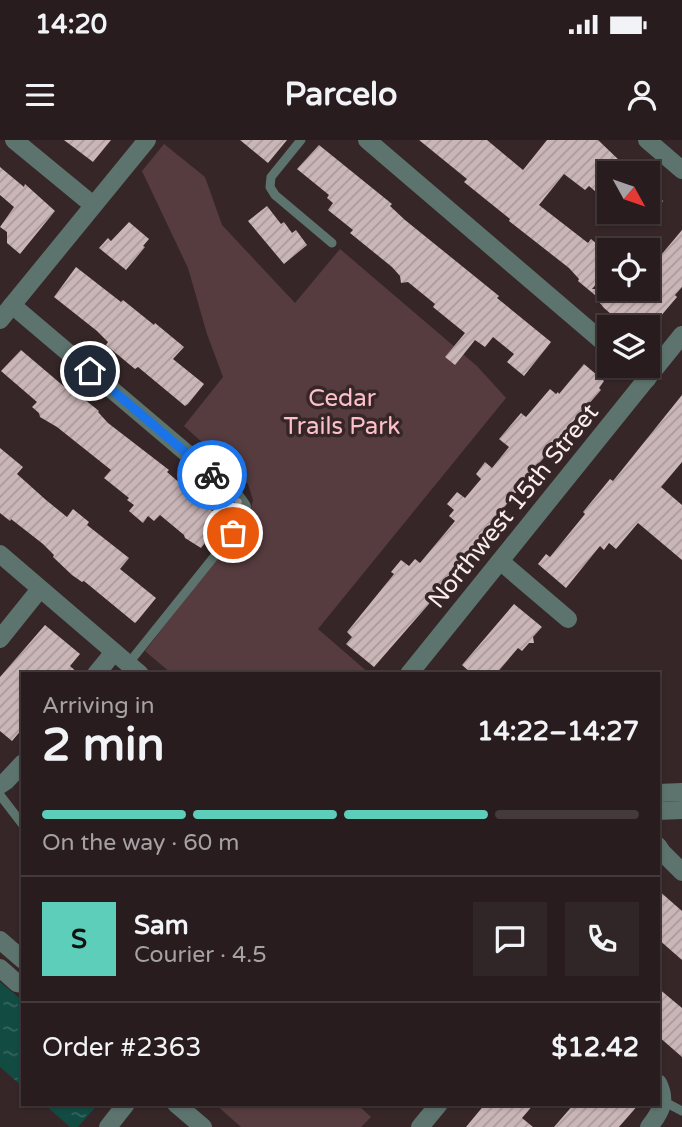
<!DOCTYPE html>
<meta charset="utf-8">
<style>
body{margin:0;font-family:"Varela Round",sans-serif;background:#302527;color:#f1f3f6;height:100vh;display:flex;flex-direction:column;font-size:26px;white-space:nowrap}
*{box-sizing:border-box;margin:0}
p{font-size:23px;color:#a5a1a4}
.icon{flex:none;width:38px;height:38px;fill:none;stroke:currentColor;stroke-width:2;stroke-linecap:round;stroke-linejoin:round}
.map{position:relative;flex:1;overflow:hidden}
.side{position:absolute;left:21px;top:532px;width:639px;height:434px;display:flex;flex-direction:column;background:#281c1e;border-radius:0px;box-shadow:0 2px 5px #0004,0 0 0 2px #443a3c}
.side>*{flex:none}
.needle{width:46px;rotate:130deg}
.fabs{position:absolute;left:597px;top:21px;display:grid;gap:14px}
.fabs a{display:grid;place-items:center;width:63px;height:63px;border-radius:0px;background:#281c1e;box-shadow:0 2px 5px #0004,0 0 0 2px #443a3c;font-size:35px}
.pin{position:absolute;display:grid;place-items:center;width:60px;height:60px;color:#fff;margin:-30px;border:4px solid #fff;border-radius:50%;box-shadow:0 2px 7px #0007}
.courier{position:absolute;display:grid;place-items:center;width:70px;height:70px;margin:-35px;border:5px solid #1a73e8;border-radius:50%;background:#fff;color:#222;box-shadow:0 2px 9px #0007}
.overview em{font-style:normal;font-weight:700}
.overview div{display:flex;flex-direction:column-reverse}
.overview{display:flex;align-items:center;justify-content:space-between;height:119px;padding:0 21px}
h1{font-size:46px;font-weight:700;line-height:52px}
.bar{display:grid;grid-template-columns:repeat(4,1fr);gap:10px 7px;align-content:center;height:84px;padding:0 21px}
.bar i{height:9px;border-radius:5px;background:#443a3c}
.bar .active{background:#5cceba}
.bar p{grid-column:span 4}
.line{display:flex;align-items:center;gap:18px;padding:0 21px;border-top:2px solid #443a3c}
.line div{flex:1}
.round{display:grid;place-items:center;flex:none;width:74px;height:74px;border-radius:0px;background:#302527}
.status{display:flex;justify-content:space-between;align-items:center;height:49px;padding:0 35px;background:#281c1e;direction:ltr}
.status svg{height:19px;fill:currentColor}
header{display:flex;justify-content:space-between;align-items:center;height:91px;padding:0 21px;background:#281c1e;font-size:32px;font-weight:700}
.map>svg:first-child{display:block}
</style>
<div class="status"><b>14:20</b><svg viewBox="0 0 49 12"><path d="M0 12V9h3v3zM5 12V6h3v6zM10 12V3h3v9zM15 12V0h3v12zM26 1h20v11H26zM47 4h2v5h-2z"/></svg></div>
<header><svg class="icon" aria-label="menu" viewBox="0 0 24 24"><path d="M4 6h16M4 12h16M4 18h16"/></svg>Parcelo<svg class="icon" aria-label="person" viewBox="0 0 24 24"><circle cx="12" cy="8" r="4"/><path d="M4 21q1-7 8-7t8 7"/></svg></header>
<div class="map">
<svg width="682" height="987" viewBox="0 0 682 987">
<defs>
<pattern id="water-ripples" width="26" height="14" patternUnits="userSpaceOnUse" patternTransform="scale(1.75)"><rect width="26" height="14" fill="#124b42"/><path d="M2 4q2-2 4 0t4 0M15 11q2-2 4 0t4 0" fill="none" stroke="#35655e"/></pattern>
<pattern id="building-hatch" width="6" height="6" patternUnits="userSpaceOnUse" patternTransform="scale(1.75)"><rect width="6" height="6" fill="#cab5b7"/><path d="M-1 1l2-2M0 6l6-6M5 7l2-2" fill="none" stroke="#aa9a9b"/></pattern>
</defs>
<rect width="100%" height="100%" fill="#362628"/>
<g fill="#573c3f">
<polygon points="164,4 205,37 222,85 295,163 340,109 477,226 506,258 318,489 370,534 172,534 145,511 249,377 253,360 248,344 184,286 223,237 207,194 188,128 142,31"/>
<polygon points="215,964 357,964 371,977 361,987 241,987"/>
</g>
<g fill="url(#water-ripples)">
<polygon points="0,842 23,861 23,947 0,927"/>
<polygon points="44,964 98,964 78,987 70,987"/>
</g>
<g fill="url(#building-hatch)">
<polygon points="64,0 111,0 93,22"/>
<polygon points="240,0 287,0 268,23"/>
<polygon points="419,0 487,0 523,30 547,0 598,0 620,21 596,52 589,46 585,50 564,34 539,65 588,103 591,99 609,114 609,129 592,149 648,149 648,116 654,109 661,115 682,90 682,147 675,155 677,157 648,191 648,187 626,187 604,168 599,162 601,160 578,141 579,139 569,128 509,81 510,79 464,42 467,39"/>
<polygon points="319,5 392,64 390,66 405,80 499,156 497,158 551,202 524,236 507,222 514,214 493,197 485,207 475,200 455,225 445,217 465,193 433,167 435,164 408,142 401,143 400,136 392,127 350,93 353,90 328,70 333,63 327,58 329,55 297,29"/>
<polygon points="0,27 24,47 25,44 55,71 20,114 7,103 7,92 0,87 14,67 0,55"/>
<polygon points="648,48 663,61 648,80"/>
<polygon points="267,66 281,84 284,82 292,93 296,90 307,105 284,124 248,81"/>
<polygon points="129,82 149,99 143,106 145,107 126,130 99,108 108,98 111,101"/>
<polygon points="76,127 121,162 123,160 154,185 155,183 184,207 173,219 204,244 188,264 185,266 138,227 135,229 106,205 108,202 97,191 54,157"/>
<polygon points="21,210 67,249 69,247 99,271 98,272 108,283 169,330 167,332 217,375 216,376 222,382 201,408 185,398 184,395 160,375 154,381 148,376 143,383 129,371 134,365 127,360 129,358 104,338 111,330 57,287 40,277 39,273 32,267 37,262 1,231"/>
<polygon points="584,224 604,241 599,248 601,250 571,284 573,286 550,315 548,313 520,345 521,346 487,389 489,390 432,455 435,457 374,527 346,504 352,497 347,492 394,434 391,432 401,420 409,426 415,419 420,423 455,381 449,376 454,370 447,364 457,352 465,358 481,339 476,334 485,322 492,328 509,307 499,299 521,273 526,277 550,249 556,254 558,252 559,254"/>
<polygon points="682,255 682,322 661,347 682,365 682,420 638,383 616,409 609,403 604,410 600,406 566,448 538,424 546,414 550,417 585,374 583,372 610,339 613,341"/>
<polygon points="0,308 23,327 17,334 46,360 67,377 73,369 89,382 87,385 129,418 120,429 156,458 138,480 135,483 84,441 82,442 72,435 53,417 54,415 43,404 11,379 10,381 0,373"/>
<polygon points="514,464 542,487 533,497 534,503 529,503 522,511 518,508 496,534 472,534 462,525"/>
<polygon points="45,485 80,514 70,526 79,534 23,534 23,588 12,601 0,591 0,537"/>
<polygon points="658,750 682,771 682,820 658,799"/>
<polygon points="658,848 682,868 682,917 658,896"/>
<polygon points="485,964 534,964 522,978 533,987 466,987"/>
<polygon points="574,964 639,964 619,987 554,987"/>
</g>
<g fill="none" stroke-linecap="round" stroke-linejoin="round">
<g stroke="#5d736e" stroke-width="9">
<polyline points="301,0 271,37 270,47 275,55 332,103"/>
<polyline points="128,524 233,393 242,375"/>
<polyline points="0,655 23,685"/>
<polyline points="663,961 682,971"/>
</g>
<g stroke="#5d736e" stroke-width="18">
<polyline points="14,0 93,65"/>
<polyline points="367,0 609,207"/>
<polyline points="647,0 682,30"/>
<polyline points="12,165 229,349 242,367 242,375"/>
<polyline points="0,180 147,0"/>
<polyline points="631,226 647,239"/>
<polyline points="0,414 140,534"/>
<polyline points="500,421 568,479"/>
<polyline points="0,499 40,449"/>
<polyline points="96,534 114,512"/>
<polyline points="409,534 682,195"/>
<polyline points="0,645 6,641 23,623"/>
<polyline points="658,706 662,712 682,732"/>
<polyline points="420,987 439,964"/>
<path d="M649,987C661,972 667,961 658,943"/>
</g>
<g stroke="#5d736e" stroke-width="18">
<polyline points="658,653 682,652"/>
<polyline points="658,671 682,670"/>
<polyline points="0,800 23,820"/>
<polyline points="0,828 17,843 23,844"/>
<polyline points="176,964 203,987"/>
<polyline points="108,987 126,964"/>
</g>
</g>
<g fill="none" stroke-linecap="round" stroke-linejoin="round">
<polyline stroke="#b5a7a9" stroke-width="7" stroke-dasharray="0 12.6" points="212,335 229,349 242,367 240,381 233,393"/>
<polyline stroke="#1a73e8" stroke-width="9" points="90,231 212,335"/>
</g>
<g text-anchor="middle" stroke-width="7" stroke-linejoin="round" paint-order="stroke">
<g font-size="24" fill="#fdc0c8" stroke="#362628">
<text x="342" y="266">Cedar<tspan x="342" dy="28">Trails Park</tspan></text>
</g>
<g font-size="24" fill="#f9edee" stroke="#362628">
<text transform="translate(513 366) rotate(-51)" y="8">Northwest 15th Street</text>
</g>
</g>
</svg>
<div class="fabs">
<a><svg class="needle" viewBox="-14 -14 28 28"><path d="M0-13l5 13h-10z" fill="#e53935"/><path d="M0 13l5-13h-10z" fill="#a5a1a4"/></svg></a>
<a><svg class="icon" aria-label="locate" viewBox="0 0 24 24"><circle cx="12" cy="12" r="6"/><path d="M12 2v4M12 18v4M2 12h4M18 12h4"/></svg></a>
<a><svg class="icon" aria-label="layers" viewBox="0 0 24 24"><path d="M12 4l9 5-9 5-9-5zM3 14l9 5 9-5"/></svg></a>
</div>
<div class="pin" style="left:233px;top:393px;background:#ea580c"><svg class="icon" aria-label="bag" viewBox="0 0 24 24"><path d="M5 8h14l-1 12H6zM9 8a3 3 0 0 1 6 0"/></svg></div>
<div class="pin" style="left:90px;top:231px;background:#1f2937"><svg class="icon" aria-label="home" viewBox="0 0 24 24"><path d="M3 11l9-7 9 7M6 9v11h12V9"/></svg></div>
<div class="courier" style="left:212px;top:335px"><svg class="icon" aria-label="bike" viewBox="0 0 24 24"><circle cx="6" cy="16" r="4"/><circle cx="18" cy="16" r="4"/><path d="M6 16l4-8h5l3 8M10 8l3 8H6M13 5h3"/></svg></div>
<section class="side">
<div class="overview"><div><h1>2 min</h1><p>Arriving in</p></div><em>14:22–14:27</em></div>
<div class="bar"><i class="active"></i><i class="active"></i><i class="active"></i><i></i><p>On the way · 60 m</p></div>
<div class="line" style="height:126px"><b class="round" style="background:#5cceba;color:#111">S</b><div><b>Sam</b><p>Courier · 4.5</p></div><a class="round"><svg class="icon" aria-label="chat" viewBox="0 0 24 24"><path d="M4 5h16v11H9l-5 4z"/></svg></a><a class="round"><svg class="icon" aria-label="phone" viewBox="0 0 24 24"><path d="M5 4h4l2 5-3 2q2 4 5 5l2-3 5 2v4C11 20 4 13 5 4z"/></svg></a></div>
<div class="line" style="height:91px"><div>Order #2363</div><b>$12.42</b></div>
</section>
</div>
